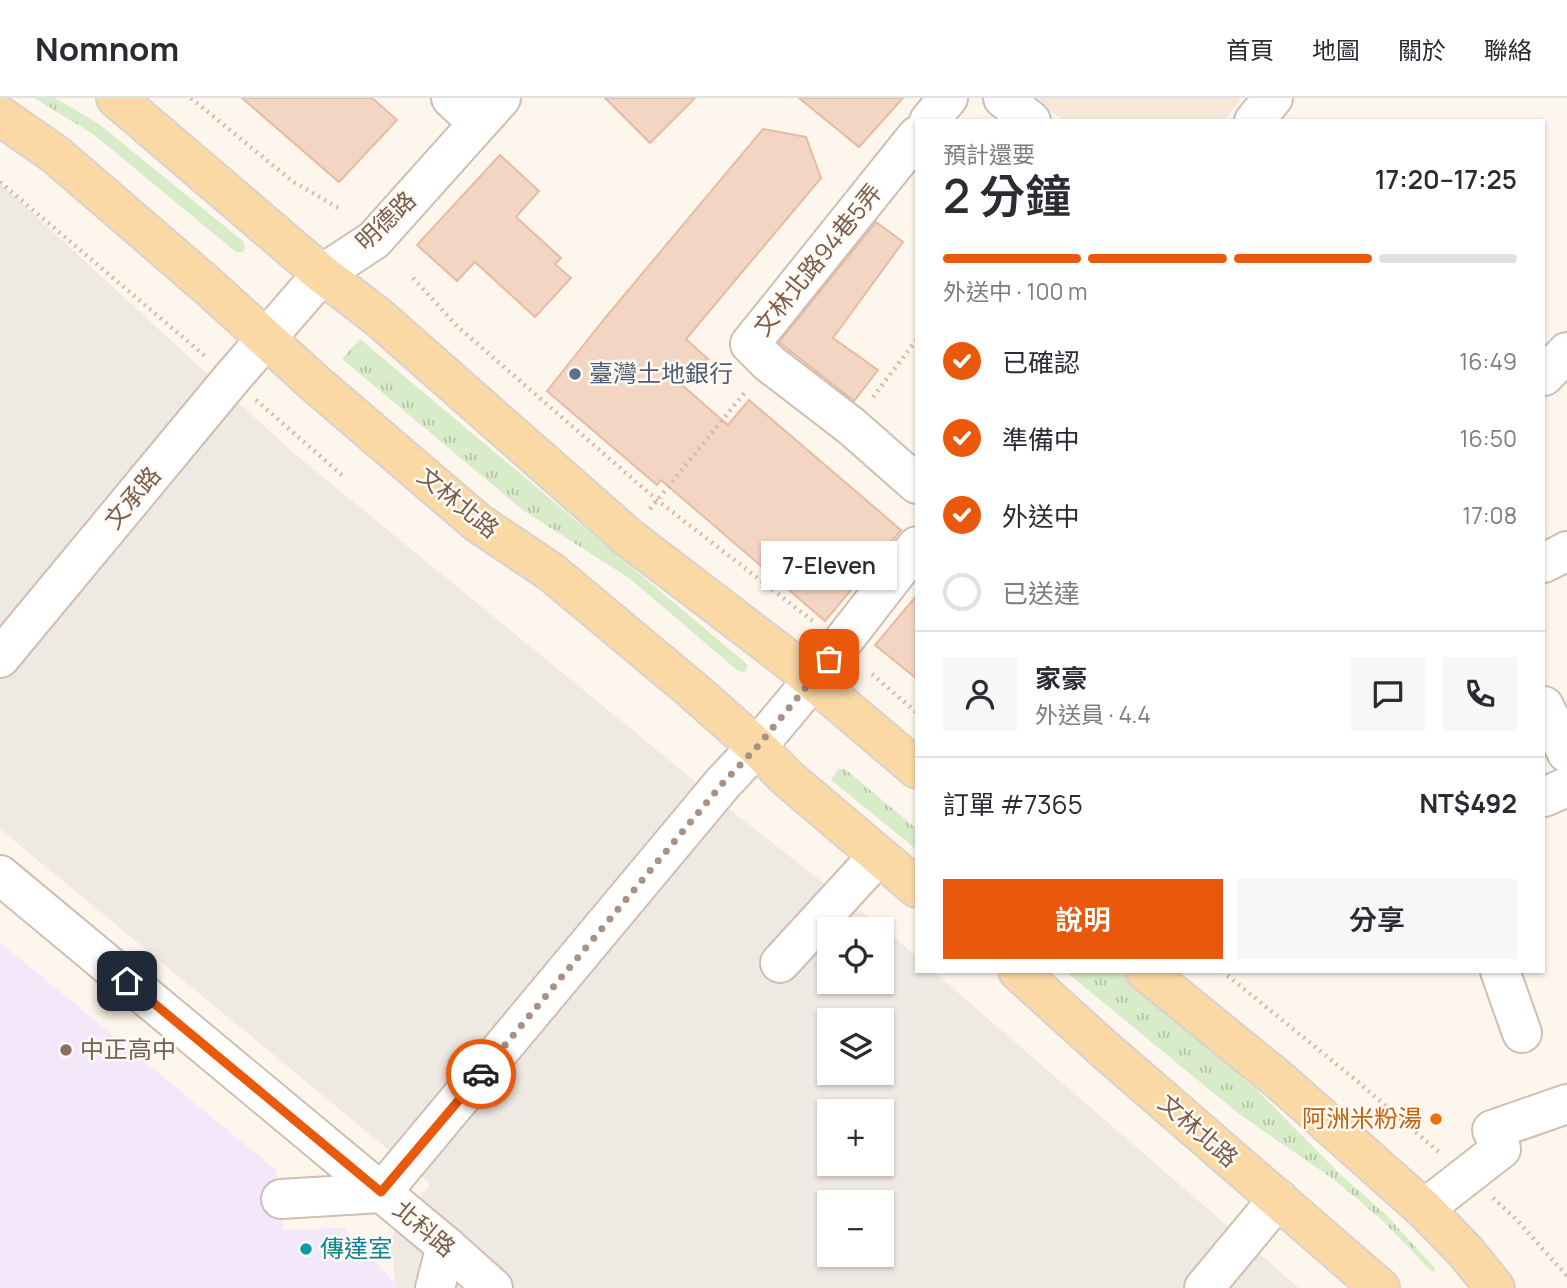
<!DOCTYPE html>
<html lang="zh-TW">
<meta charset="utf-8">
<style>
body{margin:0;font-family:Manrope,"Noto Sans TC",sans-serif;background:#f7f7f7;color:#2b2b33;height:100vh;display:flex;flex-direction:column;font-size:26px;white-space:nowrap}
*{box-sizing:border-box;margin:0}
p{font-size:23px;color:#7c7c81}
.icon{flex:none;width:38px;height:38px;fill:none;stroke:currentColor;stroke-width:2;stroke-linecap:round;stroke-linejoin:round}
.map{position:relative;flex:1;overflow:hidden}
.panel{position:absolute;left:915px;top:21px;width:630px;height:854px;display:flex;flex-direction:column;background:#fff;border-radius:0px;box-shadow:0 2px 5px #0004}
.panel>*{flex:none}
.buttons{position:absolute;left:817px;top:819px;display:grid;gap:14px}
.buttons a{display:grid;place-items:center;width:77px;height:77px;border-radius:0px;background:#fff;box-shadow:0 2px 5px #0004;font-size:35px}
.pin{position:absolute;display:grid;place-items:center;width:60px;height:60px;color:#fff;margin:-30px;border-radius:14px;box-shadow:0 4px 10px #0006}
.courier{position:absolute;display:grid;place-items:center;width:70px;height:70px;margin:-35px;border:5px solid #ea580c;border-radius:50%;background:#fff;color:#222;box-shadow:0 2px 9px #0007}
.bubble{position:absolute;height:49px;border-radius:0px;background:#fff;box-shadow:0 2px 5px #0004;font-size:23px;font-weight:600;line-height:49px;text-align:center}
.summary em{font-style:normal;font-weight:600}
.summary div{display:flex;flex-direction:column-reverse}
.summary{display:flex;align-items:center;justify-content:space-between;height:119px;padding:0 28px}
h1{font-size:46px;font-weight:600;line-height:52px}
.bar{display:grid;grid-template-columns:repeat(4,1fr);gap:10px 7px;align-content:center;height:84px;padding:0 28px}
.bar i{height:9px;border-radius:5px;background:#e1e1e2}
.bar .on{background:#ea580c}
.bar p{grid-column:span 4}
.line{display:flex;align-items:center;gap:18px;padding:0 28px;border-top:2px solid #e1e1e2}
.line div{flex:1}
.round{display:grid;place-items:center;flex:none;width:74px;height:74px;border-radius:0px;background:#f7f7f7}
ol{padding:0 28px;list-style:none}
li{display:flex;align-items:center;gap:21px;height:77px}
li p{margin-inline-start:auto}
li .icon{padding:7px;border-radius:50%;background:#ea580c;color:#fff;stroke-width:4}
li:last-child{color:#7c7c81}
li i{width:38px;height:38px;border:4px solid #e1e1e2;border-radius:50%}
.cta{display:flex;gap:14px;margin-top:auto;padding:14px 28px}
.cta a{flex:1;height:80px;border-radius:0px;background:#ea580c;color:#fff;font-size:28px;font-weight:600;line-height:80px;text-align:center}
.cta a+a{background:#f7f7f7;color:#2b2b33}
header{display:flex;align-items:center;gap:42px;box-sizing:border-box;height:98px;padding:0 35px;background:#fff;border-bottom:2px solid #e1e1e2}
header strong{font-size:33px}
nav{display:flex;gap:38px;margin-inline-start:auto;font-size:24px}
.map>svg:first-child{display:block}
</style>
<header>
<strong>Nomnom</strong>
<nav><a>首頁</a><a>地圖</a><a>關於</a><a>聯絡</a></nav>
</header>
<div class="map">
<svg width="1567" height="1190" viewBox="0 0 1567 1190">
<defs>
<pattern id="grass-tufts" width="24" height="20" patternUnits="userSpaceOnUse" patternTransform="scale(1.75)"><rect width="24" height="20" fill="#d8ecc9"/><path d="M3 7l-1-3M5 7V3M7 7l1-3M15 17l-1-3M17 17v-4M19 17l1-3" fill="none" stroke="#b4c2a5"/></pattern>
</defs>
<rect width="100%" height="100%" fill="#fdf6ec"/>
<polygon fill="#f5e8da" points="1033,0 1242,0 1223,23 1064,23"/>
<path fill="#efe9e4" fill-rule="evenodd" d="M0,85L290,352L729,711L895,840L917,859V873H933L1299,1190H396L390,1141L430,1086L0,731ZM830,831H882V884H830ZM830,922H882V975H830ZM830,1013H882V1066H830ZM830,1104H882V1157H830Z"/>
<polygon fill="#f3e8fa" points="0,844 276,1072 283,1132 344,1130 395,1185 396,1190 0,1190"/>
<g fill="url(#grass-tufts)">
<polygon points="34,0 55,0 99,26 244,144 245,150 243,154 236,154 93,36"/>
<polygon points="360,241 747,566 747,572 744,574 738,573 629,480 524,413 342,261"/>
<polygon points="838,671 845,671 917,731 917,752 831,682"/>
<polygon points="1065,873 1120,873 1258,993 1339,1075 1386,1117 1434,1169 1435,1174 1430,1172 1382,1122 1336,1083 1239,1016"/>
</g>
<g fill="#f3d5c3" stroke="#e6bba3" stroke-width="2">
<polygon points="242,0 372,0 397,22 339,84"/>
<polygon points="605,0 695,0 650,45"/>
<polygon points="799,0 903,0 859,49"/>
<polygon points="763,31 806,39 821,80 686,241 708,261 674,280 728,327 749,302 901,432 825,523 661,382 657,387 547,293 606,219"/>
<polygon points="500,57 539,93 516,119 561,160 555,166 571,180 535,219 475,164 457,183 417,147"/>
<polygon points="876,124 903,144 833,240 878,272 854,303 779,244"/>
<polygon points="917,497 917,581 875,547"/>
</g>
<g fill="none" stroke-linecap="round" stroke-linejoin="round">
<defs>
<g id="minor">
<polyline points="451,0 478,25"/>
<polyline points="1003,0 1031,23"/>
<polyline points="929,23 948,0"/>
<polyline points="1254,23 1273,0"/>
<polyline points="917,38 750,246 769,265 851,328 917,386"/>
<polyline points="1544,278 1567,254"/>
<polyline points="1544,465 1567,453"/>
<polyline points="0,560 232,280 322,176 374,142 501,0"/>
<polyline points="1544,608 1567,655"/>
<polyline points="1544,699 1567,689"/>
<polyline points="0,777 446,1148 493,1190"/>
<polyline points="780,865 878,758"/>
<polyline points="1500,873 1522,935"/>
<path d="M281,1101L381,1095L723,685C794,611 854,528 917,448"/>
<polyline points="1424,1111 1501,1051 1492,1032 1567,1006"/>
<polyline points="435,1190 446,1148"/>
<polyline points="1204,1190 1278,1101"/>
</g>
<g id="major">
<polyline points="116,0 322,176 378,219 629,440 790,563 917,671"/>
<polyline points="0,18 56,57 209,189 318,288 478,425 551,474 690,590 757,649 786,679 917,790"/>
<polyline points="1018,873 1104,951 1380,1190"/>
<polyline points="1145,873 1279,982 1424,1111 1465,1153 1495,1190"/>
</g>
</defs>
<use href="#minor" stroke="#d1beb0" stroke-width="42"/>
<use href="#major" stroke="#dad1cd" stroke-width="42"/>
<g stroke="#d9b8a5" stroke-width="4.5" stroke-dasharray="2 5" stroke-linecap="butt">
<polyline points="191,0 292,83 342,112"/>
<polyline points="0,84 205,258"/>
<polyline points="413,180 458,229 657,402 813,523"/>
<polyline points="873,299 917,241"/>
<polyline points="256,302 344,379"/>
<polyline points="650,411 746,293"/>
<polyline points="872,576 917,615"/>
<polyline points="1222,873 1357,983 1441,1056"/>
<polyline points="1493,1100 1515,1120 1567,1178"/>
</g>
<use href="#minor" stroke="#fff" stroke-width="38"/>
<use href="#major" stroke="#fbd9a5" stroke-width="38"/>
</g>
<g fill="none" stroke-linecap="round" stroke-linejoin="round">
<polyline stroke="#a89285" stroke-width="7" stroke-dasharray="0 12.6" points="481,976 723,685 757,649 829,561"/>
<polyline stroke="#ea580c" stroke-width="9" points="127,883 381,1094 481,976"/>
</g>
<circle fill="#5c6f8a" stroke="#fffaf3" stroke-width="2.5" cx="575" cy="276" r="7"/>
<circle fill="#8d6e63" stroke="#fffaf3" stroke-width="2.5" cx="66" cy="952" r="7"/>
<circle fill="#e8710a" stroke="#fffaf3" stroke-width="2.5" cx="1436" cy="1021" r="7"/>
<circle fill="#0f9aa8" stroke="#fffaf3" stroke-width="2.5" cx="306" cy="1151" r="7"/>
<g text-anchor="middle" stroke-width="5" stroke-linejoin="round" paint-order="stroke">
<g font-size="24" fill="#7a5c4d" stroke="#fffaf3">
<text transform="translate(386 123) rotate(-44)" y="8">明德路</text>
<text transform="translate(818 162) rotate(-51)" y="8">文林北路94巷5弄</text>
<text transform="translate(133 400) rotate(-50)" y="8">文承路</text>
<text transform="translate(458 405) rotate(39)" y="8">文林北路</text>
<text transform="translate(1198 1033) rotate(41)" y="8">文林北路</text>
<text transform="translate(424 1131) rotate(40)" y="8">北科路</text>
</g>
<g font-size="24" fill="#4e5e75" stroke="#fffaf3" text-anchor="start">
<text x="589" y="284">臺灣土地銀行</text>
</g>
<g font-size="24" fill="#785e54" stroke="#fffaf3" text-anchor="start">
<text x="80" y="960">中正高中</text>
</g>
<g font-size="24" fill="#c56008" stroke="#fffaf3" text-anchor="end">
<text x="1422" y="1029">阿洲米粉湯</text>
</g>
<g font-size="24" fill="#0d838f" stroke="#fffaf3" text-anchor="start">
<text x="320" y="1159">傳達室</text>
</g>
</g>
</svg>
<div class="buttons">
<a><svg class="icon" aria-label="locate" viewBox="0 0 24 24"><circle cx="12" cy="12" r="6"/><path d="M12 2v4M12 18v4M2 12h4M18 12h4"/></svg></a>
<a><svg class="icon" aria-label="layers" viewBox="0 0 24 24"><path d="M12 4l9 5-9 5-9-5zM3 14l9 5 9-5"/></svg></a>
<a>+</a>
<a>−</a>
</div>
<div class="pin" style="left:829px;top:561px;background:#ea580c"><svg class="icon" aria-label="bag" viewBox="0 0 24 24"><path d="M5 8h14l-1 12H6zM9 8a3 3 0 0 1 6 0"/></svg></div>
<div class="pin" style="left:127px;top:883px;background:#1f2937"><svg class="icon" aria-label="home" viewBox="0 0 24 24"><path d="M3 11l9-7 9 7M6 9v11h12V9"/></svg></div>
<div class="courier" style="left:481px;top:976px"><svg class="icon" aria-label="car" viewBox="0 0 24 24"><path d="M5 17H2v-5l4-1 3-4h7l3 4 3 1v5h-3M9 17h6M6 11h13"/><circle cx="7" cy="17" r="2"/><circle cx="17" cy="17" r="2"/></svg></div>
<div class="bubble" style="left:761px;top:443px;width:136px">7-Eleven</div>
<section class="panel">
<div class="summary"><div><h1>2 分鐘</h1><p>預計還要</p></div><em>17:20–17:25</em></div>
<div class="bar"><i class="on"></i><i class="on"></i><i class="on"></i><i></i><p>外送中 · 100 m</p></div>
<ol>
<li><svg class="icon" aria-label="check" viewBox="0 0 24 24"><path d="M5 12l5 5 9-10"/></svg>已確認<p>16:49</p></li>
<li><svg class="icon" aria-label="check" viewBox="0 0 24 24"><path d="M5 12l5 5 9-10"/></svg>準備中<p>16:50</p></li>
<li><svg class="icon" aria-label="check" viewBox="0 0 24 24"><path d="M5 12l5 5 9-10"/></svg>外送中<p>17:08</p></li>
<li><i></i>已送達</li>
</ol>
<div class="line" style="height:126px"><a class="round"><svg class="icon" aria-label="person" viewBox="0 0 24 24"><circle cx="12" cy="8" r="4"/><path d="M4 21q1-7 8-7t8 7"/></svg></a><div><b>家豪</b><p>外送員 · 4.4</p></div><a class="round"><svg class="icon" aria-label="chat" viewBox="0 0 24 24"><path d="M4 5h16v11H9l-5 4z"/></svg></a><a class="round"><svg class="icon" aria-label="phone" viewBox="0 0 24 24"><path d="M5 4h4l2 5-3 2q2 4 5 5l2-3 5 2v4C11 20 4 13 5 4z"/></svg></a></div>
<div class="line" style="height:91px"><div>訂單 #7365</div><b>NT$492</b></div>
<div class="cta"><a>說明</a><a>分享</a></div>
</section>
</div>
